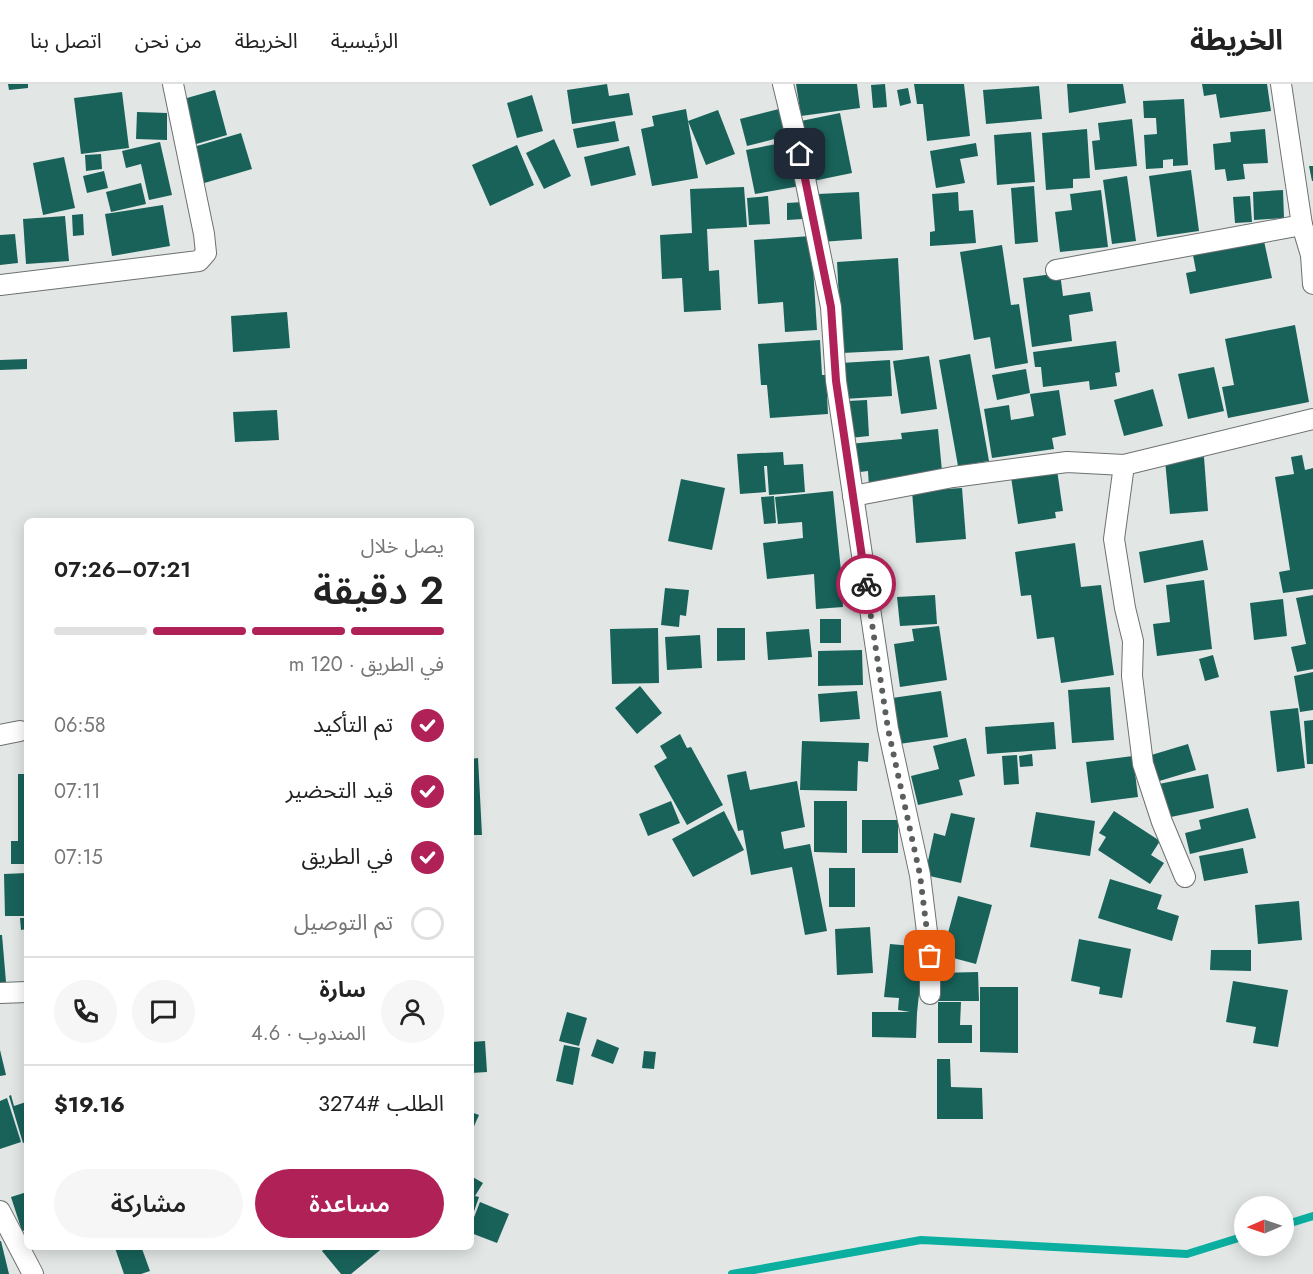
<!DOCTYPE html>
<html lang="ar">
<meta charset="utf-8">
<style>
body{margin:0;font-family:Jost,"Noto Sans Arabic",sans-serif;background:#f6f6f6;color:#222;direction:rtl;height:100vh;display:flex;flex-direction:column;font-size:22px;white-space:nowrap}
*{box-sizing:border-box;margin:0}
p{font-size:20px;color:#767676}
.icon{flex:none;width:33px;height:33px;fill:none;stroke:currentColor;stroke-width:2;stroke-linecap:round;stroke-linejoin:round}
.map{position:relative;flex:1;overflow:hidden;direction:ltr}
.details{position:absolute;left:24px;top:434px;width:450px;height:732px;display:flex;flex-direction:column;background:#fff;border-radius:9px;box-shadow:0 3px 15px #0003;direction:rtl}
.details>*{flex:none}
.needle{width:39px;rotate:268deg}
.buttons{position:absolute;left:1234px;top:1112px;display:grid;gap:12px}
.buttons a{display:grid;place-items:center;width:60px;height:60px;border-radius:50%;background:#fff;box-shadow:0 3px 15px #0003;font-size:30px}
.pin{position:absolute;display:grid;place-items:center;width:51px;height:51px;color:#fff;margin:-26px;border-radius:12px;box-shadow:0 3px 9px #0006}
.courier{position:absolute;display:grid;place-items:center;width:60px;height:60px;margin:-30px;border:4px solid #b02157;border-radius:50%;background:#fff;color:#222;box-shadow:0 2px 8px #0007}
.head em{font-style:normal;font-weight:600}
.head div{display:flex;flex-direction:column-reverse}
.head{display:flex;align-items:center;justify-content:space-between;height:102px;padding:0 30px}
h1{font-size:39px;font-weight:600;line-height:45px}
.bar{display:grid;grid-template-columns:repeat(4,1fr);gap:9px 6px;align-content:center;height:72px;padding:0 30px}
.bar i{height:8px;border-radius:4px;background:#e0e0e0}
.bar .active{background:#b02157}
.bar p{grid-column:span 4}
.line{display:flex;align-items:center;gap:15px;padding:0 30px;border-top:2px solid #e0e0e0}
.line div{flex:1}
.round{display:grid;place-items:center;flex:none;width:63px;height:63px;border-radius:32px;background:#f6f6f6}
ol{padding:0 30px;list-style:none}
li{display:flex;align-items:center;gap:18px;height:66px}
li p{margin-inline-start:auto}
li .icon{padding:6px;border-radius:50%;background:#b02157;color:#fff;stroke-width:4}
li:last-child{color:#767676}
li i{width:33px;height:33px;border:3px solid #e0e0e0;border-radius:50%}
.action{display:flex;gap:12px;margin-top:auto;padding:12px 30px}
.action a{flex:1;height:69px;border-radius:36px;background:#b02157;color:#fff;font-size:24px;font-weight:600;line-height:69px;text-align:center}
.action a+a{background:#f6f6f6;color:#222}
header{display:flex;align-items:center;gap:36px;box-sizing:border-box;height:84px;padding:0 30px;background:#fff;border-bottom:2px solid #e0e0e0}
header strong{font-size:28px}
nav{display:flex;gap:33px;margin-inline-start:auto;font-size:21px}
.map>svg:first-child{display:block}
</style>
<header>
<strong>الخريطة</strong>
<nav><a>الرئيسية</a><a>الخريطة</a><a>من نحن</a><a>اتصل بنا</a></nav>
</header>
<div class="map">
<svg width="1313" height="1190" viewBox="0 0 1313 1190">
<rect width="100%" height="100%" fill="#e2e7e6"/>
<g fill="none" stroke-linecap="round" stroke-linejoin="round">
<g stroke="#0aafa0" stroke-width="8">
<polyline points="1284,1141 1313,1132"/>
<polyline points="732,1190 921,1156 1187,1170 1245,1152"/>
</g>
</g>
<g fill="#18625a">
<polygon points="8,0 28,0 28,4 9,6"/>
<polygon points="607,0 609,12 629,9 633,31 572,40 567,6"/>
<polygon points="796,0 857,0 860,24 801,32"/>
<polygon points="885,0 887,23 873,24 871,1"/>
<polygon points="914,0 964,0 970,52 927,57 923,20 917,20"/>
<polygon points="1067,0 1123,0 1126,19 1069,29"/>
<polygon points="1202,0 1267,0 1271,27 1220,34 1216,10 1204,12"/>
<polygon points="1039,2 1042,35 986,40 983,6"/>
<polygon points="908,4 911,19 900,22 897,6"/>
<polygon points="215,6 227,51 193,61 180,16"/>
<polygon points="122,8 129,64 81,70 74,14"/>
<polygon points="532,11 543,47 517,54 507,19"/>
<polygon points="1184,15 1188,81 1173,82 1173,75 1163,76 1163,84 1146,85 1144,51 1157,50 1156,34 1144,34 1143,17"/>
<polygon points="686,25 688,37 718,26 735,70 706,81 688,37 698,94 652,102 641,45 654,42 652,32"/>
<polygon points="779,25 786,52 747,62 740,35"/>
<polygon points="137,28 167,29 167,56 136,55"/>
<polygon points="840,29 852,89 808,98 796,38"/>
<polygon points="1132,35 1137,82 1095,86 1092,57 1100,56 1098,39"/>
<polygon points="615,37 619,57 577,64 573,45"/>
<polygon points="1087,45 1090,94 1073,95 1073,104 1046,106 1042,49"/>
<polygon points="1265,45 1268,79 1243,80 1245,95 1227,97 1225,85 1215,86 1213,60 1231,58 1230,48"/>
<polygon points="1031,48 1035,98 997,101 994,51"/>
<polygon points="241,49 252,85 201,100 190,64"/>
<polygon points="554,55 571,92 544,105 526,69"/>
<polygon points="792,57 800,102 755,110 746,66"/>
<polygon points="160,58 172,111 149,116 141,80 126,84 122,67"/>
<polygon points="976,59 978,72 960,75 965,99 936,104 930,67"/>
<polygon points="517,61 534,101 490,122 472,81"/>
<polygon points="629,62 636,91 591,102 584,73"/>
<polygon points="101,70 102,85 86,87 85,71"/>
<polygon points="64,73 75,124 43,131 33,79"/>
<polygon points="1309,82 1313,82 1313,97 1312,97"/>
<polygon points="1191,86 1199,147 1157,153 1149,92"/>
<polygon points="104,87 108,104 87,109 83,92"/>
<polygon points="1127,92 1136,157 1112,160 1103,96"/>
<polygon points="141,99 146,120 111,128 106,108"/>
<polygon points="1034,102 1038,158 1015,160 1011,104"/>
<polygon points="744,103 747,143 707,145 709,187 719,186 721,226 684,228 682,194 662,195 660,151 692,149 690,105"/>
<polygon points="1101,106 1108,163 1060,168 1055,128 1072,126 1070,110"/>
<polygon points="1283,106 1284,134 1254,136 1253,108"/>
<polygon points="859,108 862,155 821,158 818,110"/>
<polygon points="958,108 959,127 973,126 976,159 930,162 930,148 935,147 932,110"/>
<polygon points="768,112 770,140 749,141 747,114"/>
<polygon points="1250,112 1252,138 1235,139 1233,113"/>
<polygon points="803,118 803,135 787,136 787,119"/>
<polygon points="163,121 170,162 112,172 105,130"/>
<polygon points="83,130 84,151 73,152 72,131"/>
<polygon points="65,132 69,177 26,180 23,135"/>
<polygon points="15,150 18,179 0,181 0,151"/>
<polygon points="811,152 817,246 785,248 783,218 758,220 754,156"/>
<polygon points="1264,157 1272,194 1190,210 1186,189 1196,187 1193,171"/>
<polygon points="1002,161 1011,221 1019,220 1028,279 995,285 990,253 974,256 960,168"/>
<polygon points="898,174 903,266 842,269 837,178"/>
<polygon points="1060,189 1063,212 1090,208 1093,227 1069,231 1072,257 1032,263 1023,194"/>
<polygon points="287,228 290,264 233,268 231,232"/>
<polygon points="1295,241 1309,318 1228,334 1222,303 1234,301 1225,255"/>
<polygon points="820,256 822,291 826,291 828,330 770,334 767,301 761,301 758,260"/>
<polygon points="1116,257 1120,288 1115,289 1117,302 1090,306 1089,297 1043,303 1041,283 1035,283 1033,268"/>
<polygon points="970,270 989,377 958,382 939,276"/>
<polygon points="929,272 937,325 901,330 893,277"/>
<polygon points="27,275 27,285 0,286 0,276"/>
<polygon points="890,276 892,312 844,315 841,279"/>
<polygon points="1214,283 1224,327 1188,335 1178,290"/>
<polygon points="1026,285 1030,309 997,316 992,291"/>
<polygon points="1153,305 1163,342 1124,352 1114,316"/>
<polygon points="1059,306 1066,351 1052,354 1054,365 992,374 984,325 1009,321 1011,336 1034,332 1030,310"/>
<polygon points="867,316 869,352 850,354 848,317"/>
<polygon points="277,326 279,356 235,358 233,328"/>
<polygon points="938,345 942,387 910,391 911,399 869,403 868,387 852,389 849,360 902,355 901,349"/>
<polygon points="783,368 784,381 803,380 805,408 769,411 767,382 764,382 766,408 740,410 737,370"/>
<polygon points="1302,371 1305,386 1313,384 1313,505 1283,509 1279,488 1290,486 1275,393 1294,390 1291,373"/>
<polygon points="1204,373 1208,427 1170,430 1165,376"/>
<polygon points="1057,386 1063,427 1055,428 1056,434 1018,440 1011,393"/>
<polygon points="681,395 725,404 712,466 668,457"/>
<polygon points="962,404 966,455 916,459 912,407"/>
<polygon points="833,407 841,487 843,523 816,525 814,490 767,495 763,459 803,454 802,438 778,440 775,413"/>
<polygon points="774,412 776,439 764,440 761,413"/>
<polygon points="1203,456 1208,486 1144,499 1139,468"/>
<polygon points="1075,459 1081,503 1101,501 1114,591 1061,599 1054,553 1037,555 1031,511 1021,512 1015,468"/>
<polygon points="1204,496 1212,565 1157,572 1153,540 1170,538 1166,501"/>
<polygon points="665,504 689,506 686,532 680,531 679,543 661,541"/>
<polygon points="935,511 937,540 900,542 897,513"/>
<polygon points="1313,511 1313,585 1297,588 1291,563 1306,560 1296,514"/>
<polygon points="1283,515 1287,552 1254,556 1250,519"/>
<rect x="820" y="535" width="21" height="24"/>
<polygon points="939,542 947,596 900,603 894,560 914,557 912,545"/>
<polygon points="658,544 659,599 612,600 610,545"/>
<polygon points="717,544 745,544 745,576 717,577"/>
<polygon points="809,545 812,573 768,576 766,548"/>
<polygon points="700,551 702,584 667,586 665,553"/>
<polygon points="862,566 863,601 818,602 818,567"/>
<polygon points="1213,571 1219,593 1205,597 1199,575"/>
<polygon points="1313,588 1313,626 1300,628 1294,592"/>
<polygon points="640,602 662,629 637,650 615,624"/>
<polygon points="1110,603 1114,656 1072,659 1068,606"/>
<polygon points="857,607 860,635 820,638 818,610"/>
<polygon points="941,607 948,653 899,660 892,614"/>
<polygon points="1298,624 1305,684 1277,688 1270,627"/>
<polygon points="1313,636 1313,680 1307,680 1304,637"/>
<polygon points="1054,638 1056,665 987,670 985,643"/>
<polygon points="680,650 687,664 691,663 723,721 687,741 654,682 667,674 660,662"/>
<polygon points="966,654 975,692 959,696 963,711 918,721 911,692 939,685 933,662"/>
<polygon points="802,657 869,659 868,678 858,677 857,707 800,706"/>
<polygon points="1188,660 1196,686 1156,698 1148,672"/>
<polygon points="1032,670 1033,682 1020,683 1019,672"/>
<polygon points="1017,671 1019,700 1004,701 1002,672"/>
<polygon points="1133,672 1138,713 1091,719 1086,678"/>
<polygon points="478,674 482,751 471,751 471,675"/>
<polygon points="746,687 750,706 797,697 805,743 781,748 784,765 810,760 827,847 805,851 792,783 751,791 743,746 738,747 727,691"/>
<polygon points="18,690 27,690 27,780 11,780 11,757 18,757"/>
<polygon points="1208,690 1214,724 1166,734 1159,700"/>
<polygon points="671,717 680,739 648,752 639,730"/>
<polygon points="814,717 847,717 847,769 814,768"/>
<polygon points="1248,724 1256,754 1190,770 1185,749 1201,745 1199,736"/>
<polygon points="724,727 744,766 693,793 672,755"/>
<polygon points="1114,727 1160,757 1151,771 1164,779 1150,800 1098,766 1106,753 1099,749"/>
<polygon points="1036,728 1095,737 1090,772 1030,763"/>
<polygon points="951,729 975,734 961,799 925,791 934,749 945,752"/>
<rect x="862" y="736" width="36" height="33"/>
<polygon points="1243,764 1248,789 1204,797 1199,772"/>
<rect x="829" y="784" width="26" height="39"/>
<polygon points="27,789 27,832 5,832 4,790"/>
<polygon points="1110,795 1162,811 1157,825 1179,832 1172,857 1098,834"/>
<polygon points="958,812 992,821 976,880 942,871"/>
<polygon points="1299,817 1302,856 1258,860 1255,821"/>
<polygon points="20,834 27,834 27,845 21,846"/>
<polygon points="870,843 873,889 837,891 835,845"/>
<polygon points="0,851 2,851 6,898 0,899"/>
<polygon points="1079,855 1131,865 1122,914 1099,910 1100,903 1071,897"/>
<polygon points="890,860 924,863 917,929 916,954 872,953 872,928 910,928 898,926 899,914 884,913"/>
<polygon points="1211,866 1251,866 1251,887 1210,886"/>
<polygon points="978,888 979,917 937,917 936,889"/>
<polygon points="1233,897 1288,906 1278,963 1253,959 1256,943 1226,938"/>
<polygon points="980,903 1018,903 1018,969 980,968"/>
<polygon points="938,918 961,918 960,941 972,941 972,959 938,959"/>
<polygon points="567,928 587,934 579,962 559,957"/>
<polygon points="597,955 619,964 613,980 591,972"/>
<polygon points="485,957 487,988 471,989 471,958"/>
<polygon points="564,961 580,964 573,1001 556,997"/>
<polygon points="0,966 6,991 0,992"/>
<polygon points="644,967 656,968 654,985 642,984"/>
<polygon points="937,975 950,975 951,1003 982,1004 983,1035 937,1035"/>
<polygon points="11,1011 14,1022 26,1018 27,1023 27,1058 23,1059 9,1012"/>
<polygon points="7,1014 21,1058 0,1065 0,1017"/>
<polygon points="471,1028 479,1031 471,1049"/>
<polygon points="471,1092 483,1099 475,1112 479,1113 471,1136"/>
<polygon points="27,1108 27,1146 22,1147 11,1113"/>
<polygon points="480,1118 509,1130 497,1159 471,1149 471,1141"/>
<polygon points="0,1157 1,1157 9,1190 0,1190"/>
<polygon points="121,1162 141,1162 150,1187 141,1190 124,1190 115,1164"/>
<polygon points="328,1162 385,1162 351,1190 341,1190 322,1167"/>
</g>
<g fill="none" stroke-linecap="round" stroke-linejoin="round">
<defs>
<g id="street">
<polyline points="783,0 800,70 831,223 836,297 888,645 920,791 930,872 930,910"/>
<polyline points="1281,0 1302,141 1311,171 1313,200"/>
<polyline points="1056,186 1302,141"/>
<polyline points="0,201 199,177 206,169 204,150 173,0"/>
<polyline points="1124,381 1114,455 1125,524 1133,557 1132,592 1143,680 1162,738 1185,793"/>
<polyline points="853,412 953,393 1067,378 1124,381 1313,335"/>
<polyline points="0,651 20,647"/>
<polyline points="0,909 27,908"/>
<polyline points="0,1127 33,1190"/>
</g>
</defs>
<use href="#street" stroke="#6d7170" stroke-width="22"/>
<use href="#street" stroke="#fff" stroke-width="20"/>
</g>
<g fill="none" stroke-linecap="round" stroke-linejoin="round">
<polyline stroke="#5b5e5e" stroke-width="6" stroke-dasharray="0 10.8" points="866,500 888,645 920,791 930,872"/>
<polyline stroke="#b02157" stroke-width="8" points="800,70 831,223 836,297 866,500"/>
</g>
</svg>
<div class="buttons">
<a><svg class="needle" viewBox="-14 -14 28 28"><path d="M0-13l5 13h-10z" fill="#e53935"/><path d="M0 13l5-13h-10z" fill="#767676"/></svg></a>
</div>
<div class="pin" style="left:930px;top:872px;background:#ea580c"><svg class="icon" aria-label="bag" viewBox="0 0 24 24"><path d="M5 8h14l-1 12H6zM9 8a3 3 0 0 1 6 0"/></svg></div>
<div class="pin" style="left:800px;top:70px;background:#1f2937"><svg class="icon" aria-label="home" viewBox="0 0 24 24"><path d="M3 11l9-7 9 7M6 9v11h12V9"/></svg></div>
<div class="courier" style="left:866px;top:500px"><svg class="icon" aria-label="bike" viewBox="0 0 24 24"><circle cx="6" cy="16" r="4"/><circle cx="18" cy="16" r="4"/><path d="M6 16l4-8h5l3 8M10 8l3 8H6M13 5h3"/></svg></div>
<section class="details">
<div class="head"><div><h1>2 دقيقة</h1><p>يصل خلال</p></div><em>07:21–07:26</em></div>
<div class="bar"><i class="active"></i><i class="active"></i><i class="active"></i><i></i><p>في الطريق · 120 m</p></div>
<ol>
<li><svg class="icon" aria-label="check" viewBox="0 0 24 24"><path d="M5 12l5 5 9-10"/></svg>تم التأكيد<p>06:58</p></li>
<li><svg class="icon" aria-label="check" viewBox="0 0 24 24"><path d="M5 12l5 5 9-10"/></svg>قيد التحضير<p>07:11</p></li>
<li><svg class="icon" aria-label="check" viewBox="0 0 24 24"><path d="M5 12l5 5 9-10"/></svg>في الطريق<p>07:15</p></li>
<li><i></i>تم التوصيل</li>
</ol>
<div class="line" style="height:108px"><a class="round"><svg class="icon" aria-label="person" viewBox="0 0 24 24"><circle cx="12" cy="8" r="4"/><path d="M4 21q1-7 8-7t8 7"/></svg></a><div><b>سارة</b><p>المندوب · 4.6</p></div><a class="round"><svg class="icon" aria-label="chat" viewBox="0 0 24 24"><path d="M4 5h16v11H9l-5 4z"/></svg></a><a class="round"><svg class="icon" aria-label="phone" viewBox="0 0 24 24"><path d="M5 4h4l2 5-3 2q2 4 5 5l2-3 5 2v4C11 20 4 13 5 4z"/></svg></a></div>
<div class="line" style="height:78px"><div>الطلب #3274</div><b>$19.16</b></div>
<div class="action"><a>مساعدة</a><a>مشاركة</a></div>
</section>
</div>
